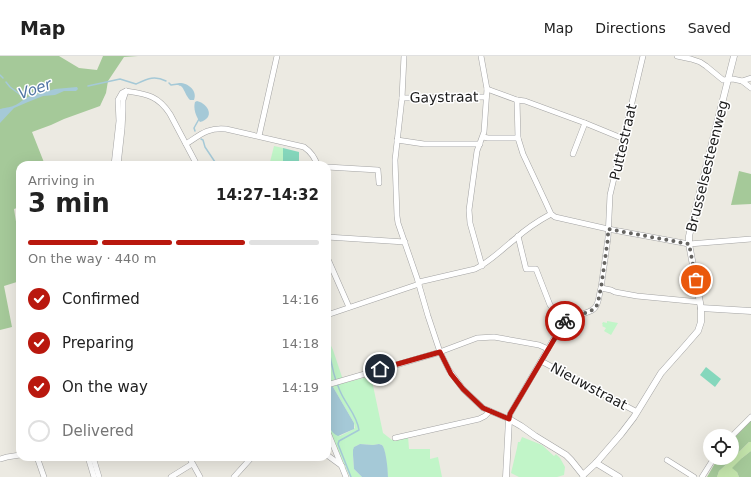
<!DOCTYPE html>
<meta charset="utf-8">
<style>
body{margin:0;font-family:"DejaVu Sans",sans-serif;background:#f2f2f2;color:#222;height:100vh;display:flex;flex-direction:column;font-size:15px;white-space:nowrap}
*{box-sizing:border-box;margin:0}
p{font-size:13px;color:#767676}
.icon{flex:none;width:22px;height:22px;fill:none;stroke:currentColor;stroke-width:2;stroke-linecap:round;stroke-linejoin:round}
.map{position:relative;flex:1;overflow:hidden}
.details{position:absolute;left:16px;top:105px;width:315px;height:300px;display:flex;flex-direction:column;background:#fff;border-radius:12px;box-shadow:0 4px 16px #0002}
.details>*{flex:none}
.fabs{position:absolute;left:703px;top:373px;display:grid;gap:8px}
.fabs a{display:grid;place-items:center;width:36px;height:36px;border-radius:50%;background:#fff;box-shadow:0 4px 16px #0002;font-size:20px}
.pin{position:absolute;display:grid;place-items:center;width:34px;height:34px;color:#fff;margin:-17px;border:2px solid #fff;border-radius:50%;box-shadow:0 1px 4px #0007}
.courier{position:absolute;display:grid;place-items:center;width:40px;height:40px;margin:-20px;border:3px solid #b9180e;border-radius:50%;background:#fff;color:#222;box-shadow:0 1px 5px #0007}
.head em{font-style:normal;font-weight:700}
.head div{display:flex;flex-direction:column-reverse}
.head{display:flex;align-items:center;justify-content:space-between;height:68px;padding:0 12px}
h1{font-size:26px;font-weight:700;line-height:30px}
.bar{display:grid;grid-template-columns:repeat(4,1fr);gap:6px 4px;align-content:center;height:48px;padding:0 12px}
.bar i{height:5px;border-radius:3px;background:#e0e0e0}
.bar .current{background:#b9180e}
.bar p{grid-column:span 4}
ol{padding:0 12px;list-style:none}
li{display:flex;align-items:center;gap:12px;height:44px}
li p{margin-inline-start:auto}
li .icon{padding:4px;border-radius:50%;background:#b9180e;color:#fff;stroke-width:4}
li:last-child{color:#767676}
li i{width:22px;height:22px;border:2px solid #e0e0e0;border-radius:50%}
header{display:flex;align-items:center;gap:24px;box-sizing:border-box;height:56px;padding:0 20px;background:#fff;border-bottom:1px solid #e0e0e0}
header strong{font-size:19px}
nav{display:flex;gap:22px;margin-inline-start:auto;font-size:14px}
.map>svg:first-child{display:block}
</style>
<header>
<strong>Map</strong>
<nav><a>Map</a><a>Directions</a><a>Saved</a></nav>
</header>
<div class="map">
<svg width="751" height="421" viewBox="0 0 751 421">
<rect width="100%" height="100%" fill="#eceae2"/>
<polygon fill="#c3e4ab" points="749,386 751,386 751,395 742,402 737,416 739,421 717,421 719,415 728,407"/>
<g fill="#a5c999">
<polygon points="0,0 59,0 79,12 97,14 103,0 138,0 124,1 108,25 106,37 100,50 64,63 51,69 32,76 45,109 20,109 20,151 14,153 20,191 20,225 4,230 12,271 0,274"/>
<polygon points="739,115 751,118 751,148 731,149"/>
<polygon points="751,364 751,386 749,386 728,407 719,415 717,421 707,421 718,402 732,402 732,384"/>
<polygon points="751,395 751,421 739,421 737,416 732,412 742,402"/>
</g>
<g fill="#c1f5c8">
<polygon points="274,90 283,92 283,106 270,106"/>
<polygon points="607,265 618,267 611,279 604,275 606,272 602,270 603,269 602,268 603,266 607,267"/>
<path d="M327,281L333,294L344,327L371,320L383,377L392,384L408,380L409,393H430V403L438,401L442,421H388C387,414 386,394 382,389L379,388L373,389L360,388L354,391L353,399L354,413L362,421H350L327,370V363L332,375L340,380L352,374L355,372L354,367L333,331L332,330L327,332V325L331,324V318L327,309Z"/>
<polygon points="522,381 542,389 554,400 556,398 560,402 565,411 564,419 557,421 519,421 511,417 517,392 518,386 520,386"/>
</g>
<g fill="#85d7bc">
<polygon points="283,92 299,96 299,105 283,106"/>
<polygon points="308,105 309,109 265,109 265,107"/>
<polygon points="706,311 721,323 715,331 700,319"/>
</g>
<g fill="#a5c9d7">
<path d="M178,27C187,26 198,34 194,44H190C186,40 185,35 182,31C181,30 179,29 178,27Z"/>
<path d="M77,31L78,33L76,35H64L55,39L43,40L28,46L14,52L0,67V53C3,52 11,51 13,50C17,49 21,45 25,43C29,40 33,39 37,37L38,38L55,33Z"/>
<path d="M197,45C209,48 215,62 200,66C196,61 193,52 195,46Z"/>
<path d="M332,330L333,331L354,367V373L338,380C323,374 327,345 327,332Z"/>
<path d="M360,388L373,389L379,388L382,389C386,393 388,414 388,421H362L354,413L353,399V394L354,391Z"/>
</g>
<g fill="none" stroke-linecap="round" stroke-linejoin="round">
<g stroke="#a5c9d7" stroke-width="1.5">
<polyline points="0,19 3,22"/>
<polyline points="6,26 10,31 26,43"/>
<polyline points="169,27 171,29 178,28 180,29"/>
<path d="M88,30L120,23L136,28C147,23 154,19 166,25"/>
<polyline points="195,75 194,72 199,63"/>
<polyline points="201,83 203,84 205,91 217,109"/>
<path d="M327,289L329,293C331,307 334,322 340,335C346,349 357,359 359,374L339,385L338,388L351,421"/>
</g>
<defs>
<g id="minor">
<path d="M404,0L402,42L395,104L397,160L398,167L417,222L428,260L440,296L449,314L463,333L483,352L509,363L510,358L563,267C571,258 592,259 596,250C599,246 599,238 601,232L608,182L610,139L643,0"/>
<polyline points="481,0 487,33 484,76 477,95 469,154 470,167 482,210"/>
<polyline points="677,0 691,3 700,6 706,10 723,24 733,23 742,25 751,32"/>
<polyline points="742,25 751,22"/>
<polyline points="487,33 517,44 525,45 585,67 624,83"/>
<path d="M126,35C146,38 158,39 170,58L197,109"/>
<polyline points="402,42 486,41"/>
<polyline points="517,44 518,82 523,98 546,147 551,158 555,161 608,173 689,188 751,183"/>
<polyline points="259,80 277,0"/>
<polyline points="483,81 488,82 518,82"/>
<polyline points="397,84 424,88 480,88"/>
<path d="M186,88C200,79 208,71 226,73L304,91C311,96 315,101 317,109"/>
<polyline points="573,98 585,67"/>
<polyline points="114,109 119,65 118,44 122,37 126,35"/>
<polyline points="118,109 122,73 123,54 123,44 126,35"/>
<polyline points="327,111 378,114 379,127"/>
<polyline points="518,180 526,213 536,213 550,249 558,259 565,265"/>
<polyline points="327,181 405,186"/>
<polyline points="327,201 349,251"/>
<path d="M419,226L475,213C490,206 502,193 515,183C526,173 538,165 551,158"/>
<polyline points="601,232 611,234 615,236 637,240 700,246"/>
<polyline points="327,259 419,228"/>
<polyline points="541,305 637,356"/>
<polyline points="327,329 437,297 477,282 494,281 539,289 548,293"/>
<polyline points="327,374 346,421"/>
<polyline points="732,380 751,361"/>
<polyline points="395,382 479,363 485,360 490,355"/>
<polyline points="327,399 342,410"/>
<polyline points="37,401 44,421"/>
<polyline points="88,401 94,421"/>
<polyline points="93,401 99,421"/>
<polyline points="189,401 200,421"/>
<polyline points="0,403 7,401 20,399"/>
<polyline points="667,404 694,421"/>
<polyline points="171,421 192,408"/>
<polyline points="234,421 252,401"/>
<polyline points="702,421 714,402"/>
</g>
<g id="tertiary">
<polyline points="701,252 751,255"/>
<polyline points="596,407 619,421"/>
<polyline points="583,419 596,407 621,378 634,361 661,317 685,290 698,275 701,266 701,252 689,188 689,180 712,87 734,0"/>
<polyline points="506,421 509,363 521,370 535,380 566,399 571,404 583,419"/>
</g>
</defs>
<use href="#minor" stroke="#a3a3a3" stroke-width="6"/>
<use href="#tertiary" stroke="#a3a3a3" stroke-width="7"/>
<use href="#minor" stroke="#fff" stroke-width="5"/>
<use href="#tertiary" stroke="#fff" stroke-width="6"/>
</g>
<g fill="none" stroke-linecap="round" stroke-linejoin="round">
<path stroke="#656461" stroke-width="4" stroke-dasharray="0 7.2" d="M565,265C572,259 592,257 596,251C599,246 599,238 601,232L608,182V173L689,188L696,224"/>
<polyline stroke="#b9180e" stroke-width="5" points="380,313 440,296 451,318 463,333 483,352 509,363 510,358 565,265"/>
</g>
<g text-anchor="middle" stroke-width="3" stroke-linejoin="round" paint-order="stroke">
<g font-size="14" fill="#1c1c1c" stroke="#fff">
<text transform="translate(444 41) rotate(-1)" y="5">Gaystraat</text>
<text transform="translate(623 86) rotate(-77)" y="5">Puttestraat</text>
<text transform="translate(707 110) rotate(-76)" y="5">Brusselsesteenweg</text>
<text transform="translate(589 330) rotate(28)" y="5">Nieuwstraat</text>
</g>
<g font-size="15" font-style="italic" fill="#5075a4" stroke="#fff">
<text transform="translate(35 33) rotate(-19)" y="5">Voer</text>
</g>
</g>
</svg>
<div class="fabs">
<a><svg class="icon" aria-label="locate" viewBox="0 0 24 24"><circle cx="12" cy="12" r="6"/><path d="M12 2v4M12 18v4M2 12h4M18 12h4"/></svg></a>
</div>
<div class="pin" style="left:696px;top:224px;background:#ea580c"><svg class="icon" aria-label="bag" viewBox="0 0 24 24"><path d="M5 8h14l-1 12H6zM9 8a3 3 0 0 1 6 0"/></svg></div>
<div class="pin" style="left:380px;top:313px;background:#1f2937"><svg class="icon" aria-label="home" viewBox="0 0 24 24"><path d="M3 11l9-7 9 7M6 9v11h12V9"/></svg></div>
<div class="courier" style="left:565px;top:265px"><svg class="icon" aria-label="bike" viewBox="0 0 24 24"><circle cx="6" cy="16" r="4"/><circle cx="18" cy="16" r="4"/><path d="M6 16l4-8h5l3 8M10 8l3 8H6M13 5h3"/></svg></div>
<section class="details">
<div class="head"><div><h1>3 min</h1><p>Arriving in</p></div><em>14:27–14:32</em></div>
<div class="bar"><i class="current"></i><i class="current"></i><i class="current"></i><i></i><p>On the way · 440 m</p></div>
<ol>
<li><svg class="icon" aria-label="check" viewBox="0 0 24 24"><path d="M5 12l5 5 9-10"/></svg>Confirmed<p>14:16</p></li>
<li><svg class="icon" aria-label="check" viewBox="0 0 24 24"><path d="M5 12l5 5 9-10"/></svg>Preparing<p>14:18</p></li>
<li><svg class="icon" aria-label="check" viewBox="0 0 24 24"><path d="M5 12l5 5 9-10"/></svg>On the way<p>14:19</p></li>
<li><i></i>Delivered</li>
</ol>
</section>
</div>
